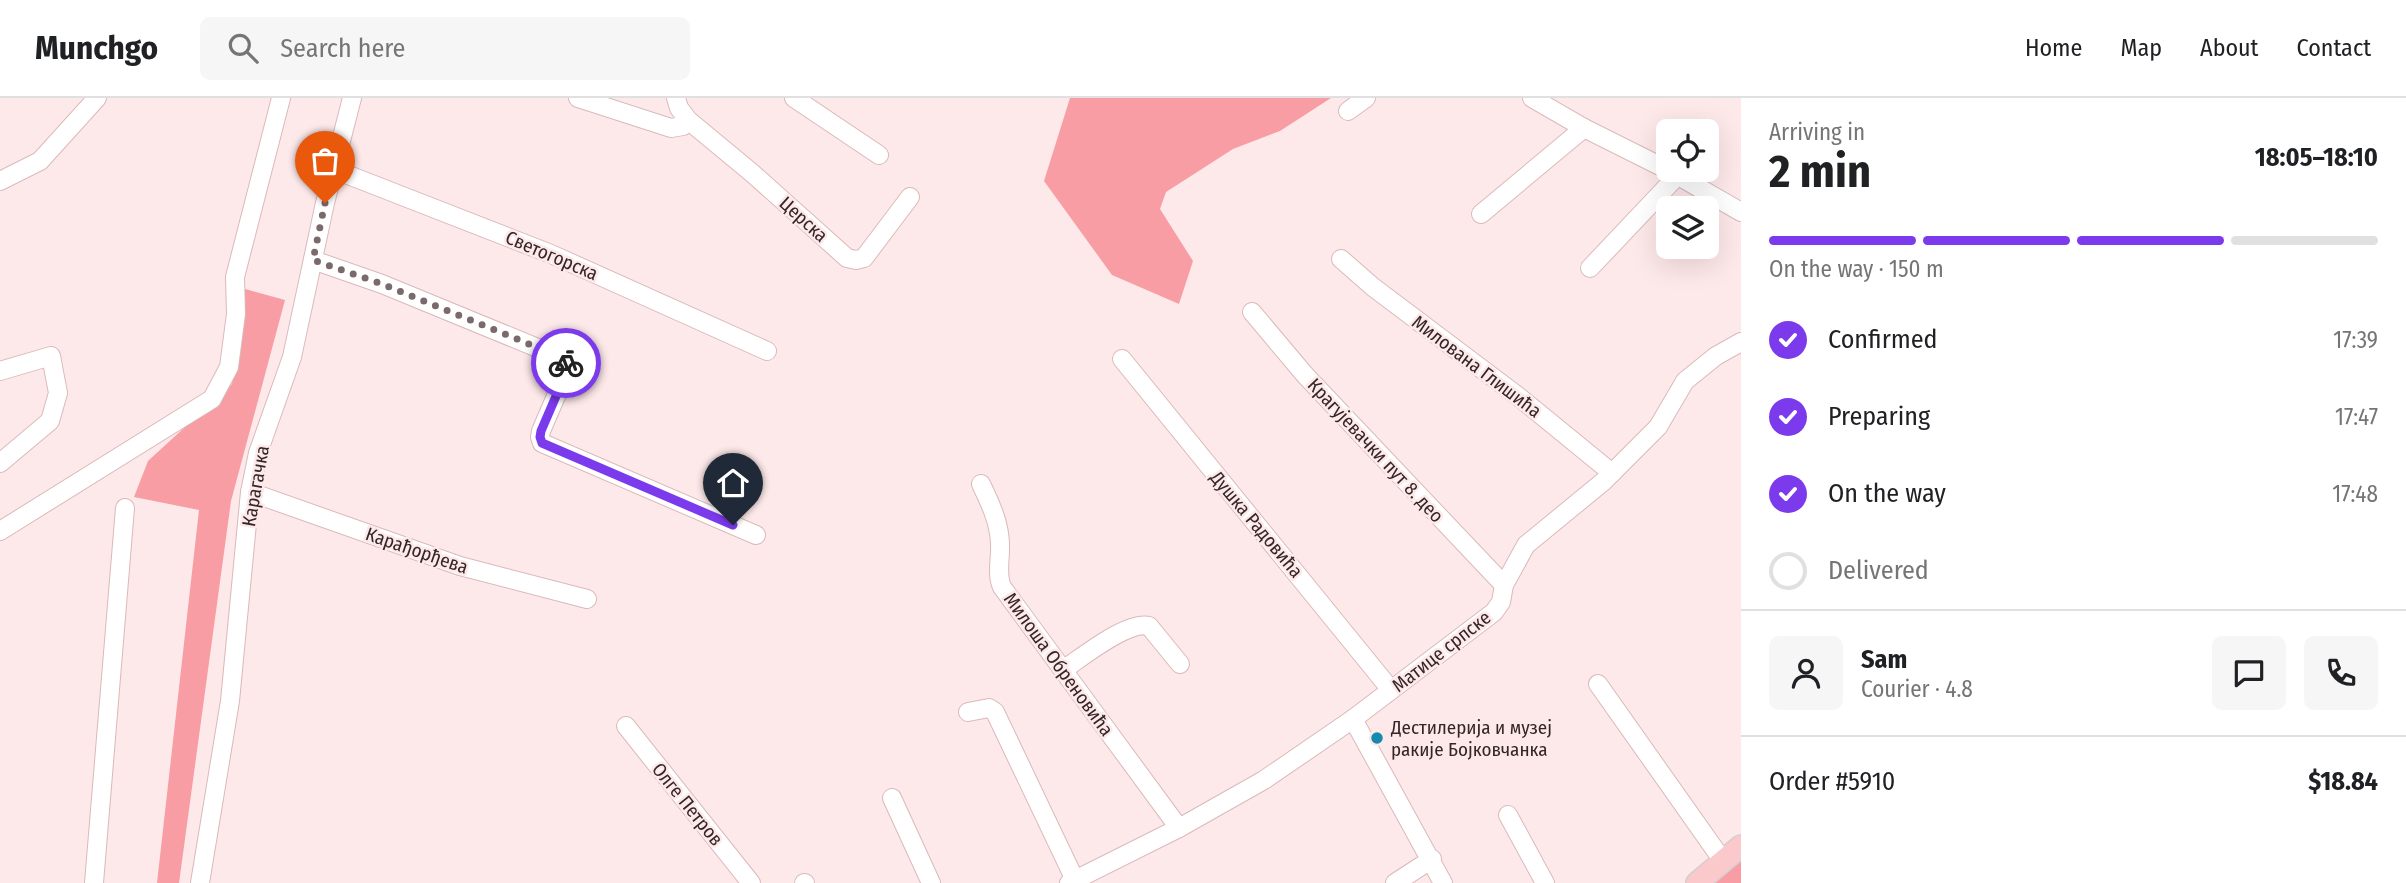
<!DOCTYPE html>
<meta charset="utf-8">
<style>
body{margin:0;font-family:"Fira Sans Condensed",sans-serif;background:#f6f6f6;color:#202124;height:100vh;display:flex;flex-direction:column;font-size:26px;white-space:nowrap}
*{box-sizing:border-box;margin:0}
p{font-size:23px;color:#757577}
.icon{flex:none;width:38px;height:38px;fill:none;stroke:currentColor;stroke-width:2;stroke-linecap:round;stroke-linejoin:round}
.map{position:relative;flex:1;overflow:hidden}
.drawer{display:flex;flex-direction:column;background:#fff;width:665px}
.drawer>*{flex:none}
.buttons{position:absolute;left:1656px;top:21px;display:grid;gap:14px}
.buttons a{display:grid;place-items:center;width:63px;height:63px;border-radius:10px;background:#fff;box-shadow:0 7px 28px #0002;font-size:35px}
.pin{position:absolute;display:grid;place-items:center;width:60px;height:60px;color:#fff;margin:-72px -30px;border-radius:50% 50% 50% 0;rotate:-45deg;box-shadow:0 0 7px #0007}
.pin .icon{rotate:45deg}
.courier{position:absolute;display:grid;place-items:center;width:70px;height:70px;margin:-35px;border:5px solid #7c3aed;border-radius:50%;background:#fff;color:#222;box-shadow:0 2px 9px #0007}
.summary em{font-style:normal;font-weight:700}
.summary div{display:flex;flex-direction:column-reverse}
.summary{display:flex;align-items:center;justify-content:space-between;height:119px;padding:0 28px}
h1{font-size:46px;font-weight:700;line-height:52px}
.bar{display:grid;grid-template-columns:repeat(4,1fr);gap:10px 7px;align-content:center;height:84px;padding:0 28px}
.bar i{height:9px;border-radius:5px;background:#e0e0e0}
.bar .on{background:#7c3aed}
.bar p{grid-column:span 4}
.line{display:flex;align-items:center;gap:18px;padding:0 28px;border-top:2px solid #e0e0e0}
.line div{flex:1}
.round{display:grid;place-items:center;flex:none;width:74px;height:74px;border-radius:10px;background:#f6f6f6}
ol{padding:0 28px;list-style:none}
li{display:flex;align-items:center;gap:21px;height:77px}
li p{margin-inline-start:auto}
li .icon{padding:7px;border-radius:50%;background:#7c3aed;color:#fff;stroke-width:4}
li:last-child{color:#757577}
li i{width:38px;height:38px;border:4px solid #e0e0e0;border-radius:50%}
header{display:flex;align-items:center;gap:42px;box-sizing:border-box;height:98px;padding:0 35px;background:#fff;border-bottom:2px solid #e0e0e0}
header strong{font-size:33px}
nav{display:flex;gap:38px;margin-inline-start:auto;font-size:24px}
.search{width:490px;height:63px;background:#f6f6f6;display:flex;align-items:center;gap:18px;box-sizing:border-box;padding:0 24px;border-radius:10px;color:#757577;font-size:26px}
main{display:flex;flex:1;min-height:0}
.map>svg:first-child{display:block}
</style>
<header>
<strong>Munchgo</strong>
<div class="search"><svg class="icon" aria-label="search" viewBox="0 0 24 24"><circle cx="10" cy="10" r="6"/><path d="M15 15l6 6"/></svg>Search here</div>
<nav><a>Home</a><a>Map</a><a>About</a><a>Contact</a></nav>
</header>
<main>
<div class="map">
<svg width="1741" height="785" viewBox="0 0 1741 785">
<rect width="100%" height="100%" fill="#fee9ea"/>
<g fill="#f79da3">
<polygon points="1070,0 1331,0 1280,33 1233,51 1166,94 1160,111 1193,163 1179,206 1112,177 1044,83"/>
<polygon points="245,191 285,202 231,403 179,785 157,785 199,412 134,399 148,363 232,286"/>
<polygon points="1741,762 1741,785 1713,785 1738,764"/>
</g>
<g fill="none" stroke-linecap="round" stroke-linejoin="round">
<defs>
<g id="minor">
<polyline points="578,0 671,30 683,28 688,22 752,75 847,160 856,162 864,160 910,99"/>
<polyline points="676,0 679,10 688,22"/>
<polyline points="794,0 879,57"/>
<polyline points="1532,0 1584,30 1668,72"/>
<polyline points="1348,13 1366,0"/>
<polyline points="333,71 551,156 767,253"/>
<polyline points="1668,72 1741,114"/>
<polyline points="0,83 40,63 97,0"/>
<polyline points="1481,116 1584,30"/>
<polyline points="1341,161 1373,189 1519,299 1612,375"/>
<polyline points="313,162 382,186 562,260 566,264 566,275 541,333 540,339 542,345 756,437"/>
<polyline points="1590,170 1678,77"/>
<polyline points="1252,214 1305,277 1504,487"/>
<polyline points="1122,261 1391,592"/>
<polyline points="0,273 51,258 58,295 50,323 0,365"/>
<path d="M981,386C990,405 999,423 1000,445C1001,459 996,476 1002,489L1179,730"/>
<polyline points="250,394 460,468 587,501"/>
<polyline points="0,433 212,301 229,269 236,216 235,179 281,0"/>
<path d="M1063,572C1081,560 1128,522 1149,528L1180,566"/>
<polyline points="1598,586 1723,763"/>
<polyline points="968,614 989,610 995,614 1075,782"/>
<polyline points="1353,621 1443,785"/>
<polyline points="626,628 751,785"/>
<polyline points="892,700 931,785"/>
<polyline points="1508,717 1545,785"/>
<polyline points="94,785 125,410"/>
<polyline points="200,785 230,603 250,394 258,355 292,259 325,105 352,0"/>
<polyline points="804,785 805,785"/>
<polyline points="1069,785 1179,730 1264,682 1353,621 1494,514 1501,504 1504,487 1526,447 1604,383 1658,329 1685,283 1716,258 1741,244"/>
<polyline points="1395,785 1432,761"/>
</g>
<polyline id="major" points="1697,785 1741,748"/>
</defs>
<use href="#minor" stroke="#dab9ba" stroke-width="20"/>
<use href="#major" stroke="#d2cfcf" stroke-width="24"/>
<use href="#minor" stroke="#fff" stroke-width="18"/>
<use href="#major" stroke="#fbc8cc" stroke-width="21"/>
</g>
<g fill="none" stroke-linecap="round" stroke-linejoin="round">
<polyline stroke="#7a6a6b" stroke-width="7" stroke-dasharray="0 12.6" points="325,105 313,162 382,186 556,257 566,265"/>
<polyline stroke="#7c3aed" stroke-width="9" points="566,265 566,275 541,333 540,339 542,345 733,427"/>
</g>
<circle fill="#148aae" stroke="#fee9ea" stroke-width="2.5" cx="1377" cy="640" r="7"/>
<g text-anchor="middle" stroke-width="5" stroke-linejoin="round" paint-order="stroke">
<g font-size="19" fill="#332627" stroke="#fee9ea">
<text transform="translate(804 121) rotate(42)" y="7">Церска</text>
<text transform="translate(552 157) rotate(23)" y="7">Светогорска</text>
<text transform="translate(1477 268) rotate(37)" y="7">Милована Глишића</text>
<text transform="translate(1376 352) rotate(47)" y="7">Крагујевачки пут 8. део</text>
<text transform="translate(255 388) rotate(-80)" y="7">Карагачка</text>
<text transform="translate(1257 426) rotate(50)" y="7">Душка Радовића</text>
<text transform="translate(417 452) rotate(19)" y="7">Карађорђева</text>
<text transform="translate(1441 553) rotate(-38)" y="7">Матице српске</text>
<text transform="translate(1059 566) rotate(54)" y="7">Милоша Обреновића</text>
<text transform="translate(688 706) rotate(51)" y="7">Олге Петров</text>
</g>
<g font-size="19" fill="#332627" stroke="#fee9ea" text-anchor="start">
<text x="1391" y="636">Дестилерија и музеј<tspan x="1391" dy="22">ракије Бојковчанка</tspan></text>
</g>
</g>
</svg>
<div class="buttons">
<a><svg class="icon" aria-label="locate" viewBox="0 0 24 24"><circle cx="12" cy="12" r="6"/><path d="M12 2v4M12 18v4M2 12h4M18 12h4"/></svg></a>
<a><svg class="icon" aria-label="layers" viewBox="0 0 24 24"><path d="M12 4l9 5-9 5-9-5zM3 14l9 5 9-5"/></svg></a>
</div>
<div class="pin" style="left:325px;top:105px;background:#ea580c"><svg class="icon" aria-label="bag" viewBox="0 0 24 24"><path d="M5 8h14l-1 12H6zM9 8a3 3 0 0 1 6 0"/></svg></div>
<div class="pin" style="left:733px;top:427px;background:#1f2937"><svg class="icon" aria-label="home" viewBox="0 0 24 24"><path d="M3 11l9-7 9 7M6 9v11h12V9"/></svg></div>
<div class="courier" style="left:566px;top:265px"><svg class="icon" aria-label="bike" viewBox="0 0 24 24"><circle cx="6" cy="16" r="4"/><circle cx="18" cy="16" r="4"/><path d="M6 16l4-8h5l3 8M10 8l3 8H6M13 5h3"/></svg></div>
</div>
<section class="drawer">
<div class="summary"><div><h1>2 min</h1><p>Arriving in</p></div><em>18:05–18:10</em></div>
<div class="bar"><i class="on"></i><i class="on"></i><i class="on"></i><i></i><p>On the way · 150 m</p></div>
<ol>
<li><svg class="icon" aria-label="check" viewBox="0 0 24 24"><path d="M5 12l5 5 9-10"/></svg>Confirmed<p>17:39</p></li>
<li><svg class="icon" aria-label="check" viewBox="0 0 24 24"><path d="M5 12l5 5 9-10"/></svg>Preparing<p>17:47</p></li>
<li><svg class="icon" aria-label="check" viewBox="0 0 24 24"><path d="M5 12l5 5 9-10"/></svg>On the way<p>17:48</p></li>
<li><i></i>Delivered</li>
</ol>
<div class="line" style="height:126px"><a class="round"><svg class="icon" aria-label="person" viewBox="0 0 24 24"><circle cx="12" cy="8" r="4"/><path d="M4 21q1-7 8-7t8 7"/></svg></a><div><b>Sam</b><p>Courier · 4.8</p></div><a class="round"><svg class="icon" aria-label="chat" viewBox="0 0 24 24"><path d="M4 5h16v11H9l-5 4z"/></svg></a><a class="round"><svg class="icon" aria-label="phone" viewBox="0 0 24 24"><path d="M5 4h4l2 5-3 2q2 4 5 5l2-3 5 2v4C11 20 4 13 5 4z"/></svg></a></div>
<div class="line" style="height:91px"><div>Order #5910</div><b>$18.84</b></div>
</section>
</main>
